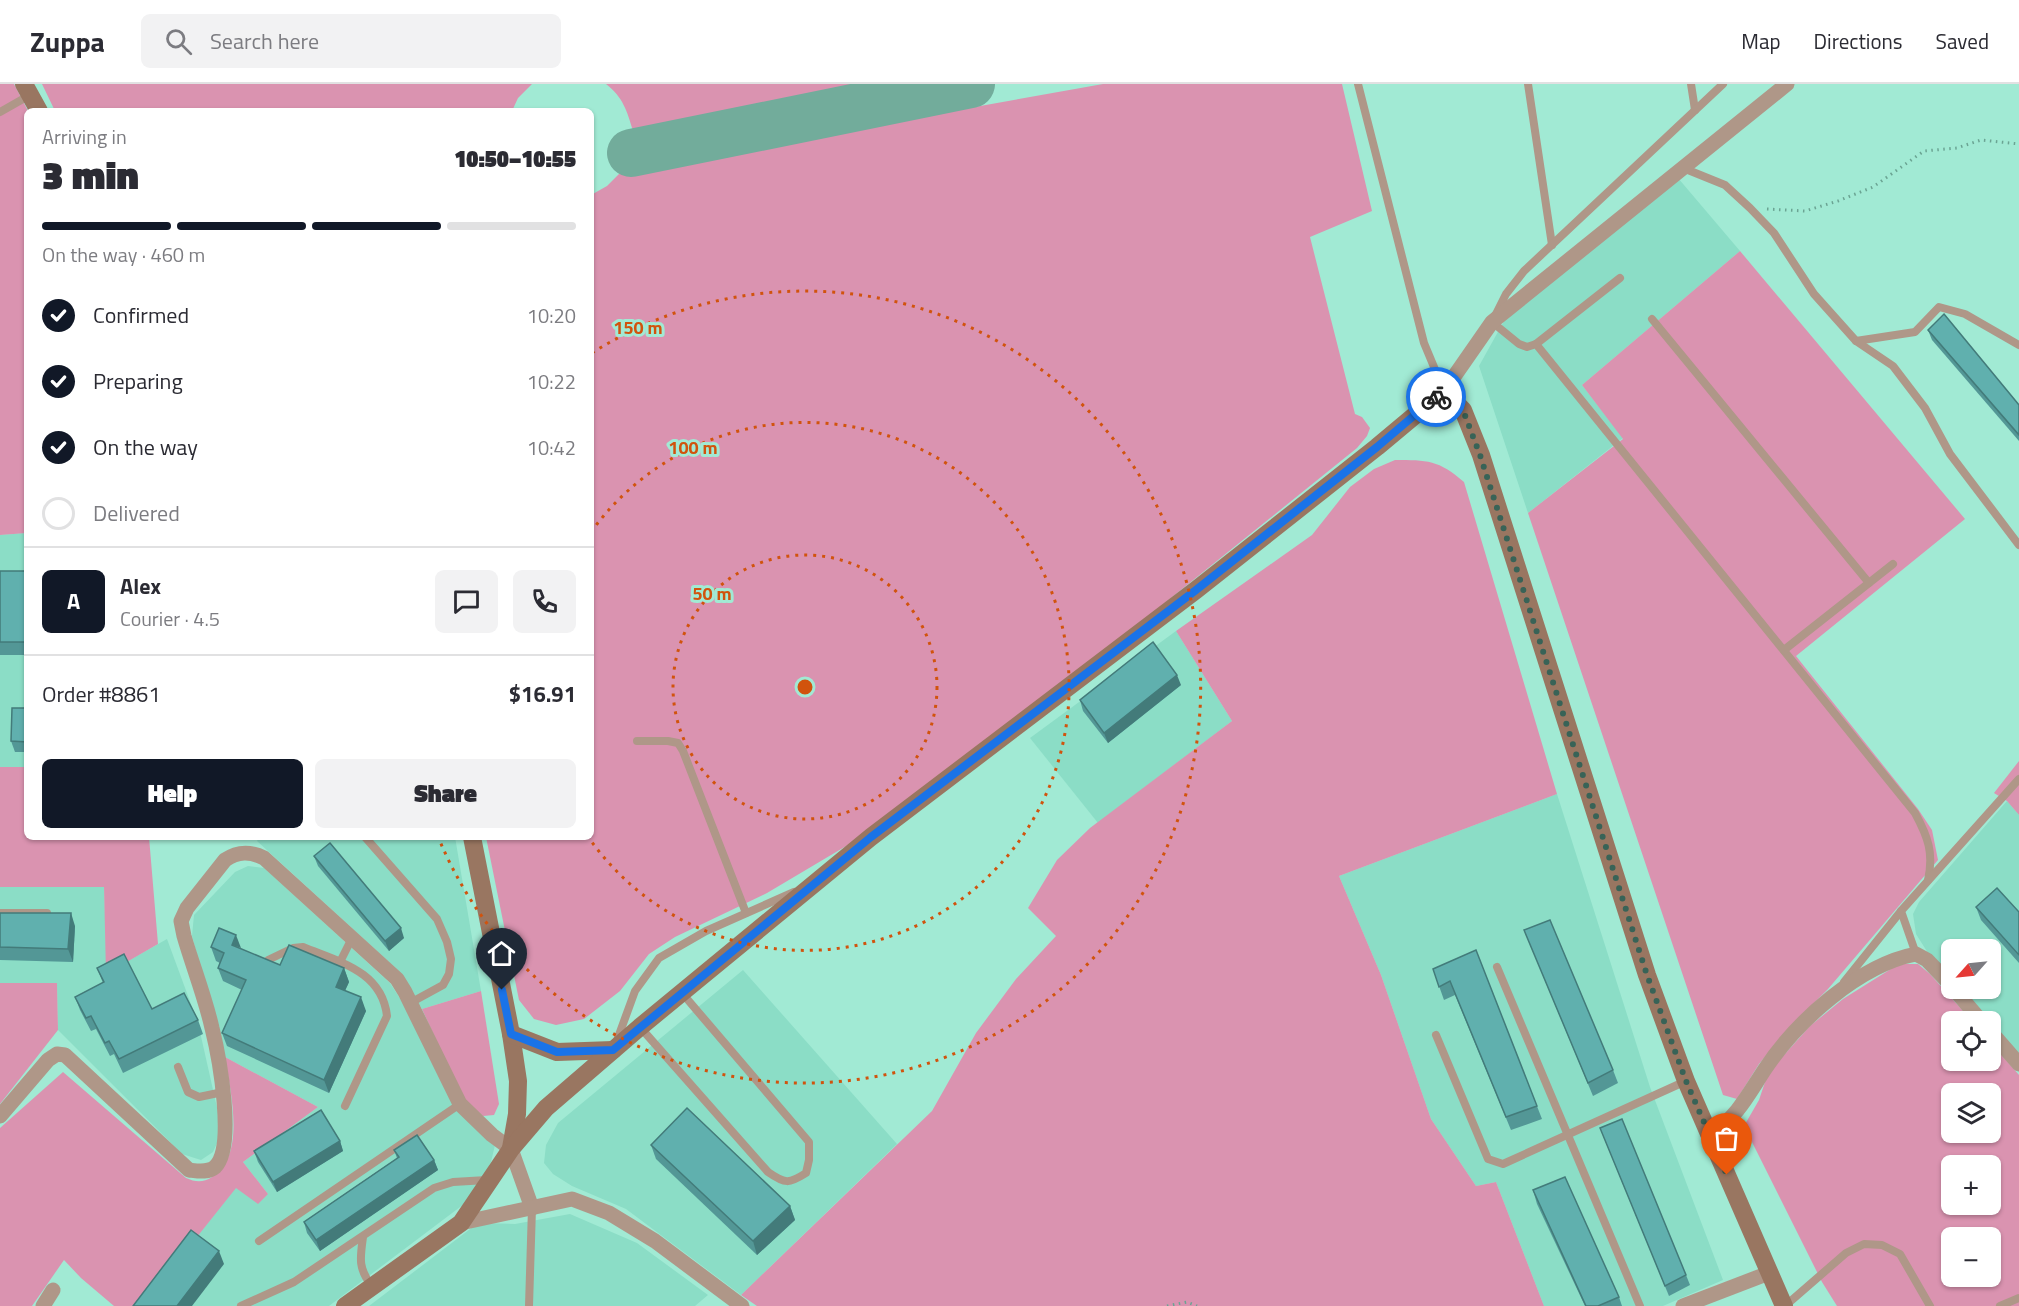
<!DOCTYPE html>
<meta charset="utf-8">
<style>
body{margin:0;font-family:"Titillium Web",sans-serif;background:#f2f2f3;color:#2b2b33;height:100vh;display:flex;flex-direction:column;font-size:22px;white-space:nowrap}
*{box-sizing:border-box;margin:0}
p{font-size:20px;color:#7c7c81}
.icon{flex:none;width:33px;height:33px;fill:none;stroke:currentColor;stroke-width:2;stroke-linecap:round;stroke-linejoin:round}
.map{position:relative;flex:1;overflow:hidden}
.side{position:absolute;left:24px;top:24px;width:570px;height:732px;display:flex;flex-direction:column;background:#fff;border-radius:9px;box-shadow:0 2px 4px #0004}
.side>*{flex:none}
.needle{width:39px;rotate:243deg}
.fabs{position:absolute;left:1941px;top:855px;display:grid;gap:12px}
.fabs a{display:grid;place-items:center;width:60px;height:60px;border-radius:9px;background:#fff;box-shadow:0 2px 4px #0004;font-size:30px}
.pin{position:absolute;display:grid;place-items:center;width:51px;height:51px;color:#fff;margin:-62px -26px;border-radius:50% 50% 50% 0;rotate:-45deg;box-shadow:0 0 6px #0007}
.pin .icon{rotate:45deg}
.courier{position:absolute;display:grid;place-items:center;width:60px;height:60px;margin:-30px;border:4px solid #1a73e8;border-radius:50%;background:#fff;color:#222;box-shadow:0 2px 8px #0007}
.headline em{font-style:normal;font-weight:800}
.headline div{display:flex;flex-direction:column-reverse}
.headline{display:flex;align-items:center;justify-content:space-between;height:102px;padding:0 18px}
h1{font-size:39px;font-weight:800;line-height:45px}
.bar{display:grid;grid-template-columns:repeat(4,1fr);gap:9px 6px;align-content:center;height:72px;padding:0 18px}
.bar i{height:8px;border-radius:4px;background:#e1e1e2}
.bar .selected{background:#111827}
.bar p{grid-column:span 4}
.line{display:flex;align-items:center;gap:15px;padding:0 18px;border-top:2px solid #e1e1e2}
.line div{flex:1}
.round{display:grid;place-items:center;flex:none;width:63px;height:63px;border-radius:9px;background:#f2f2f3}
ol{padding:0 18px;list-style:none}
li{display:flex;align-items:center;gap:18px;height:66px}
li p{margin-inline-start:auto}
li .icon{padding:6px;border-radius:50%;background:#111827;color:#fff;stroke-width:4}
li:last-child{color:#7c7c81}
li i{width:33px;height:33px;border:3px solid #e1e1e2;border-radius:50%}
.cta{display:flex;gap:12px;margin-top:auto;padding:12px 18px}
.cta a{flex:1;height:69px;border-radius:9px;background:#111827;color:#fff;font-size:24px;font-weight:800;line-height:69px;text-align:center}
.cta a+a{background:#f2f2f3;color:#2b2b33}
header{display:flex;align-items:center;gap:36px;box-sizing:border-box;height:84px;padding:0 30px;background:#fff;border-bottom:2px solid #e1e1e2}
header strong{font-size:28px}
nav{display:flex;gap:33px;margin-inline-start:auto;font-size:21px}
.search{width:420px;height:54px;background:#f2f2f3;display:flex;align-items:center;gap:15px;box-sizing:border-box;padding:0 21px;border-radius:9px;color:#7c7c81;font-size:22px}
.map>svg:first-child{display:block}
</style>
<header>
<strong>Zuppa</strong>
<div class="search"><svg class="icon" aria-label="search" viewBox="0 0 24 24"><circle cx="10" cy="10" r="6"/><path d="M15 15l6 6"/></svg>Search here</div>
<nav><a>Map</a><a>Directions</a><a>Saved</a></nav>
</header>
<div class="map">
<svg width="2019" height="1222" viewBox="0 0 2019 1222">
<rect width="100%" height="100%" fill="#a1ead4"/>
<g fill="#8bddc6">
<polygon points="1678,94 1740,167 1582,301 1623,354 1528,429 1479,282 1504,237"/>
<polygon points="27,449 27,683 0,683 0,451"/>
<polygon points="1176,547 1232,637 1098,739 1030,654"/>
<polygon points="1557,710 1650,1003 1723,1196 1663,1222 1544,1222 1496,1098 1476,1102 1431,1035 1381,891 1339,792"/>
<polygon points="2007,717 2019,731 2019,970 1960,905 1990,904 1990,866 1952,866 1951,895 1928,869 1916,850 1913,830 1919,818"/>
<polygon points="259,753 455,753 481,907 422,925 398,886 257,757"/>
<polygon points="248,782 264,784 390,899 495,1061 491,1078 472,1114 329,1222 142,1222 236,1103 268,1110 243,1078 318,1023 225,973 192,852 194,831 235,788"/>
<polygon points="0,803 104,803 107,889 167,855 198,939 218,1028 218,1057 213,1068 201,1076 182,1070 58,946 57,899 0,899"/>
<polygon points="743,886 897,1060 741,1211 626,1125 572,1102 553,1090 544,1079 546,1061 558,1039"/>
<polygon points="570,1130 637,1159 708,1211 695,1222 369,1222 478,1139 515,1140"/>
</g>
<g fill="#da93b0" fill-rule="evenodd">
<polygon points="0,0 14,0 28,27 27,449 0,451"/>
<polygon points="42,0 532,0 518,14 512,27 55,27"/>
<path d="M606,0H893L633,47C627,27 623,13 606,0Z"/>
<polygon points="1103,0 1342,0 1372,127 1310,153 1355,330 1362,333 1370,344 1367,352 1357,364 1094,576 858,755 767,809 675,853 649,870 620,907 584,935 556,941 534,935 519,916 486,753 591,753 591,111 607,102 623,86"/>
<polygon points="1740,167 1965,435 1796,572 1918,725 1932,746 1938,776 1828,905 1788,945 1759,980 1737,1015 1723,1011 1528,429 1623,355 1582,301"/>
<path d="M1395,376C1427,376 1439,376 1464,398L1557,710L1339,792L1381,891L1431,1035L1476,1102L1496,1098L1544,1222H757L741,1211L932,1027L976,949L1016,895L1056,852L1028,824L1057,776L1090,744L1232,637L1176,547L1312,451L1350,403L1374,385Z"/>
<polygon points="2019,677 2019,731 2007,717 1994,709"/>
<polygon points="0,683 27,683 27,753 149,753 158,860 106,890 104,803 0,803"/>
<path d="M1904,880H1918L1930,890L1972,937L1952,938V976H1990L1991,959L2019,991V1222H1837L1822,1198L1744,1042L1759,1016L1768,989L1810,942L1843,915L1894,883ZM1952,1010H1990V1048H1952ZM1952,1082H1990V1120H1952ZM1952,1154H1990V1192H1952Z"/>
<polygon points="0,899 57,899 58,946 0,1020"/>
<polygon points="481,907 499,1020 494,1031 483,1032 463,1015 422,925"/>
<path d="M225,973L318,1023L243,1078L268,1110L258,1120L236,1104L142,1222H114L81,1194L64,1176L32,1222H0V1044L63,988L186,1094C195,1098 203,1099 212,1093C247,1072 230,1006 225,973Z"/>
</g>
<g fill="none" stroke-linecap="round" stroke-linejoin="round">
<polyline stroke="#72ac9b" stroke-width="48" points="631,69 971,0"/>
<g stroke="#6ba493" stroke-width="3" stroke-dasharray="1.5 4.5" stroke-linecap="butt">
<polyline points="1767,125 1805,127 1838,117 1873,103 1924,67 1957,64 1981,56 2019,60"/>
<polyline points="1167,1222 1187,1218 1197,1222"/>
</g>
<g stroke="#af9788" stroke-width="8">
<polyline points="1358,0 1424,259 1444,307"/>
<polyline points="1528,0 1552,161"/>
<polyline points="1691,0 1695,26"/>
<path d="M1723,0L1524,187L1506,210L1492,238L1519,260L1527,263L1536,260L1915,729C1928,753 1934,769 1928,796"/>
<polyline points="0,28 30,11"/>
<polyline points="1683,84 1725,101 1750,124 1774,149 1814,210 1856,257 1893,282 1925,324 1950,370 2019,461"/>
<polyline points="1652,235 1869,499"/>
<polyline points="1856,257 1915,248 1939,223 1965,230 2019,261"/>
<polyline points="1536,260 1620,194"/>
<polyline points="1784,566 1893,480"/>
<polyline points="637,657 668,657 678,659 683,667 746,829"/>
<polyline points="365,753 437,835 447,858 451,875 449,890 443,901 410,919"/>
<polyline points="0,829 47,829"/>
<polyline points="1916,870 1901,827 2019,695"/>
<path d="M268,876L293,864L303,863C339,878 382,887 387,932L345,1022"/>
<polyline points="340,878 352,854"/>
<polyline points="1497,883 1640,1222"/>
<polyline points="1844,898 1901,827"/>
<path d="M640,943L768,1088C785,1100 789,1100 806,1089L809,1076V1058L682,909"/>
<polyline points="1436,951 1488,1075 1503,1080 1686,997"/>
<polyline points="616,959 635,907 659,874 706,847 794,808"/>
<polyline points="178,983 188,1008 199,1013 223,1008"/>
<path d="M363,1153C360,1174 358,1185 372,1202"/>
<polyline points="259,1157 460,1020"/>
<polyline points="241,1222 294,1198 434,1104 453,1098 487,1096"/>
<polyline points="529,1222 532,1124"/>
<polyline points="1785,1222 1846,1169 1864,1160 1882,1161 1900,1170 1930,1222"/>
<polyline points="2000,1222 2019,1214"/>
</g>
<g stroke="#af9788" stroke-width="15">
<polyline points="1444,307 1492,238 1787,0"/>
<polyline points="1953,904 1982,938"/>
<polyline points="1990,947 2019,980"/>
<path d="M0,1032L48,976L57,970L65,971L189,1086C198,1087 208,1089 215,1083C236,1063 219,972 212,944C205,913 193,883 184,852L181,837L187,824L225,776C238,767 250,767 264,774L397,895L405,908L460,1020L492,1051L511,1065L532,1124"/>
<path d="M1710,1052C1739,1030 1746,1014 1765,985C1797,937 1859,881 1916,870L1927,876L1952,902"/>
<polyline points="461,1139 572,1115 609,1129 655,1157 742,1222"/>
<polyline points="43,1222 53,1206"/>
<polyline points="1683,1222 1769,1189"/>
</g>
<g stroke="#997661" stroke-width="18">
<polyline points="24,0 39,27"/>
<polyline points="472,753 511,950 518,997 517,1030 511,1064"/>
<polyline points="511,950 557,968 613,966"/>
<polyline points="345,1222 461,1139 511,1065 546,1024 640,943 871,753 1196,506 1377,363 1444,307 1463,326 1481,371 1647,891 1686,997 1784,1222"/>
</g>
</g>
<g fill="#539796">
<polygon points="1928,246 2019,321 2019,357 1932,256"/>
<rect x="0" y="487" width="27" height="84"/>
<polygon points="1181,601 1108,659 1083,627 1080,616"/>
<polygon points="27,624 27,668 15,668 11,657"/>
<polygon points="314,772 404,854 389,867 318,782"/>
<polygon points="1976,823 2019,828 2019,879 1981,836"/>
<polygon points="0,829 75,842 73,878 0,876"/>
<polygon points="1524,846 1613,986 1618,999 1593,1012"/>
<polygon points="211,863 241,865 280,881 344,884 349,898 345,906 366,927 329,1009 227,962 222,949 242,906 223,897 218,884 220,879 216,877"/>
<polygon points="1476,866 1542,1035 1511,1046 1455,911 1444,916 1433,885"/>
<polygon points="97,884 152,925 198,936 203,950 123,989 114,970 110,972 96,945 91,947 80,926 75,913 103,899"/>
<polygon points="1604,1054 1686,1191 1690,1201 1669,1212"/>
<polygon points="340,1057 343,1067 277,1108 258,1078 254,1067"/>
<polygon points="651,1061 790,1122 795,1136 757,1171 656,1075"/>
<polygon points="394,1066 434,1076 438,1086 320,1167 307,1149 304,1138 397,1074"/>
<polygon points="1533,1106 1619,1213 1622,1222 1585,1222 1537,1120"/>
</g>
<g fill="#437b7a">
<polygon points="1177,591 1181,601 1108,659 1104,649"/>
<polygon points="71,829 75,842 73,878 68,865"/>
<polygon points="401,844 404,854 389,867 385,857"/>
<polygon points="236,851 241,864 232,861"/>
<polygon points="344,884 349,898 341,916 336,903"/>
<polygon points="361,913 366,927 329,1009 324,996"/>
<polygon points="340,1057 343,1067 277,1108 273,1098"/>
<polygon points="434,1076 438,1086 320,1167 316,1156"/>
<polygon points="790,1122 795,1136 757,1171 753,1157"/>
<polygon points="219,1167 224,1180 192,1222 177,1222"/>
</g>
<g fill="#60b0ae" stroke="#437b7a" stroke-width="1.5">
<polygon points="1944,230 2019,321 2019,351 1928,246"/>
<rect x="0" y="487" width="27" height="71"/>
<polygon points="1153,558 1177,591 1104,649 1080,616"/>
<polygon points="12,624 27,624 27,658 11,657"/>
<polygon points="330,759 401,844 385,857 314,772"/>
<polygon points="1997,804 2019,828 2019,871 1976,823"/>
<polygon points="0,829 71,829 68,865 0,863"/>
<polygon points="1550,836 1613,986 1588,999 1524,846"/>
<polygon points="219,844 236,851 232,861 280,881 289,861 344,884 336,903 361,913 324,996 222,949 246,896 218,884 224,869 211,863"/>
<polygon points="1476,866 1537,1022 1506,1033 1450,897 1439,903 1433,885"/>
<polygon points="124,870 152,925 184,909 198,936 119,975 109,957 105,959 91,932 86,934 75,913 104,898 97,884"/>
<polygon points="687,1024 790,1122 753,1157 651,1061"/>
<polygon points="321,1026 340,1057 273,1098 254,1067"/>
<polygon points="1622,1035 1686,1191 1665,1202 1600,1044"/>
<polygon points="417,1051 434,1076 316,1156 304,1138 399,1073 394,1066"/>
<polygon points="1565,1093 1619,1213 1598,1222 1586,1222 1533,1106"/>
<polygon points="191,1146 219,1167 177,1222 133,1222"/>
</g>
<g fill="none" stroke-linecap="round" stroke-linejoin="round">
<polyline stroke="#386357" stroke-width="6" stroke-dasharray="0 10.8" points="1436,313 1444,307 1463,326 1480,371 1647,891 1686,997 1727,1091"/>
<polyline stroke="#1a73e8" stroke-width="8" points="502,906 511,950 557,968 613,966 871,753 1196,506 1377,363 1436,313"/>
</g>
<g fill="none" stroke="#d1530d" stroke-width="3" stroke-dasharray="3 6">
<circle cx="805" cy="603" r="132"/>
<path d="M591 448A264 264 0 1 1 589 754"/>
<path d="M592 269A396 396 0 1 1 439 755"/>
</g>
<circle cx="805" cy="603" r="9" fill="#d1530d" stroke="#a1ead4" stroke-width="3"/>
<g font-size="18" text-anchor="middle" font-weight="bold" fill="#d1530d" stroke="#a1ead4" stroke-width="6" stroke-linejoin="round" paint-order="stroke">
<text x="638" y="250">150 m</text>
<text x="693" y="370">100 m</text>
<text x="712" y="516">50 m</text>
</g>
</svg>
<div class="fabs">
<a><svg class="needle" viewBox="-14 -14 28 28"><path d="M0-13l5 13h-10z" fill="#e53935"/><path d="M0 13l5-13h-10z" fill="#7c7c81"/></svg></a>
<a><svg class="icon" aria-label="locate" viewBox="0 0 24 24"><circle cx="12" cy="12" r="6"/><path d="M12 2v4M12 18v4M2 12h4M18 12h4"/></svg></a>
<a><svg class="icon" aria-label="layers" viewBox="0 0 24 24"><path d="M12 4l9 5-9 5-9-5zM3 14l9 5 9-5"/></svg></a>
<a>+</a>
<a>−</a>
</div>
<div class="pin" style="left:1727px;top:1091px;background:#ea580c"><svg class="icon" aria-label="bag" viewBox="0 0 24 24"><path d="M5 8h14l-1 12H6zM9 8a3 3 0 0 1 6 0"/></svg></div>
<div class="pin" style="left:502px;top:906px;background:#1f2937"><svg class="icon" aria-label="home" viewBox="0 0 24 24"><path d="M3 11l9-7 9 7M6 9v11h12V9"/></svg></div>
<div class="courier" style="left:1436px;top:313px"><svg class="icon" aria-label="bike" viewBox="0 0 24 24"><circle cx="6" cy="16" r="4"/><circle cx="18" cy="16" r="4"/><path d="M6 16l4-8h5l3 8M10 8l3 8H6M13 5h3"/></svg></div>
<section class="side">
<div class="headline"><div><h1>3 min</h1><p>Arriving in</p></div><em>10:50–10:55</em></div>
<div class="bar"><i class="selected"></i><i class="selected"></i><i class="selected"></i><i></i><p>On the way · 460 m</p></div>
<ol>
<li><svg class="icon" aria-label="check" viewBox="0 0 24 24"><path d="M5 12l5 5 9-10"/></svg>Confirmed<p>10:20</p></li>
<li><svg class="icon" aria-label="check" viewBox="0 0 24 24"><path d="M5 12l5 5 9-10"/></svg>Preparing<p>10:22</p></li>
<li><svg class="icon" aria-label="check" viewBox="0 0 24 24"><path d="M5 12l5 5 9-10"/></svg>On the way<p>10:42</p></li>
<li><i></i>Delivered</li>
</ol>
<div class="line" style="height:108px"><b class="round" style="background:#111827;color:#fff">A</b><div><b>Alex</b><p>Courier · 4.5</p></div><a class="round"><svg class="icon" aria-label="chat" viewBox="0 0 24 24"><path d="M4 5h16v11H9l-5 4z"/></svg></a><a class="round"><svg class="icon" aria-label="phone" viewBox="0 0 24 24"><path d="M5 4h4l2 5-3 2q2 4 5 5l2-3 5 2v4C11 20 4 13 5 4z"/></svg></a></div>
<div class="line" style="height:78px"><div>Order #8861</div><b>$16.91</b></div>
<div class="cta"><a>Help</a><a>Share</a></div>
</section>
</div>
